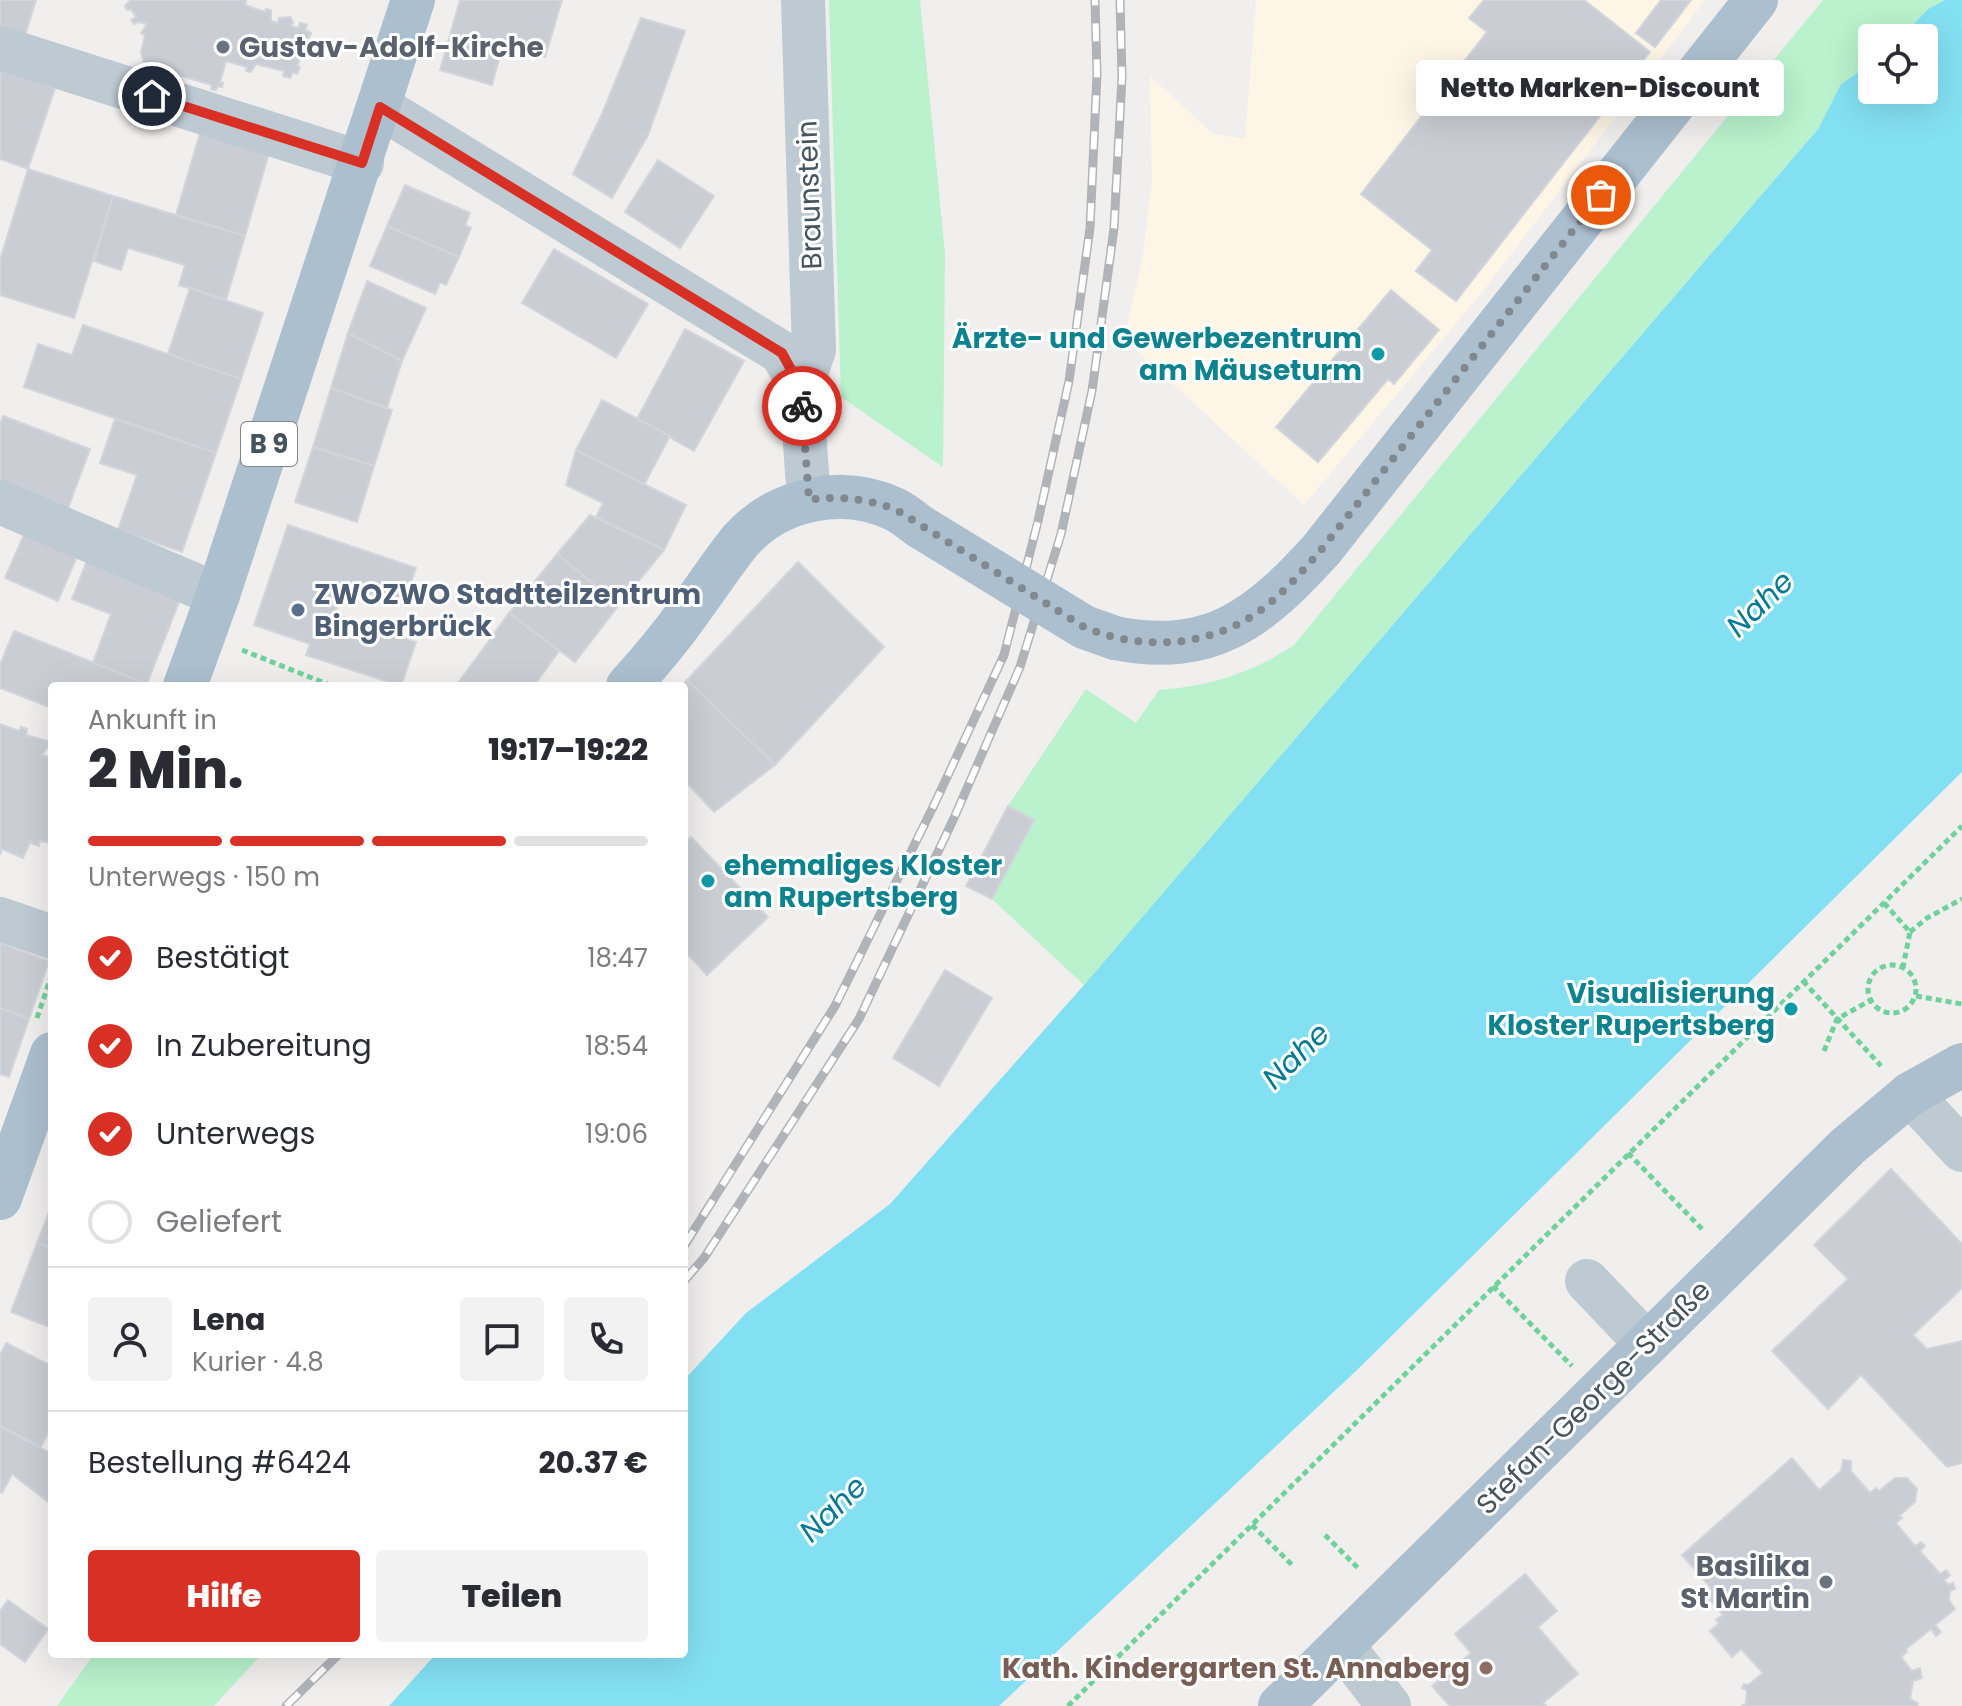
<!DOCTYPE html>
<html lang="de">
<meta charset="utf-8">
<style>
body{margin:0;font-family:Poppins,sans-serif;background:#f2f2f3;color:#2b2b33;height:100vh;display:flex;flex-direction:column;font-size:30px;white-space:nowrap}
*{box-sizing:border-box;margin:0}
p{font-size:26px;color:#7c7c81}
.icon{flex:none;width:44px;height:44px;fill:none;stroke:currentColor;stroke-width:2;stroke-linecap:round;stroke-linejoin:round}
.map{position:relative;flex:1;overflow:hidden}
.side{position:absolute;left:48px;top:682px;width:640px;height:976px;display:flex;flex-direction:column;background:#fff;border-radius:8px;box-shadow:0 8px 32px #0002}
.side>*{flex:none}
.buttons{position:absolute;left:1858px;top:24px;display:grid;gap:16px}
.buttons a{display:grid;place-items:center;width:80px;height:80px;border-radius:8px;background:#fff;box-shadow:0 8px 32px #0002;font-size:40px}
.pin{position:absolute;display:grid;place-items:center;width:68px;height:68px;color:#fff;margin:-34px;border:4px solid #fff;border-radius:50%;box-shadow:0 2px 8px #0007}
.courier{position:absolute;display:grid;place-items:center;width:80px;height:80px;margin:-40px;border:6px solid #d93025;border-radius:50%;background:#fff;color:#222;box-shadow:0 2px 10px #0007}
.bubble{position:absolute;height:56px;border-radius:8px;background:#fff;box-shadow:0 8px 32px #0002;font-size:26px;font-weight:800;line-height:56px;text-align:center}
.overview em{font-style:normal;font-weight:800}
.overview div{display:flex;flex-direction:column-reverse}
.overview{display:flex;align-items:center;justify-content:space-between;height:136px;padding:0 40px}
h1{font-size:52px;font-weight:800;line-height:60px}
.bar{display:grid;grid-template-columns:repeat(4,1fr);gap:12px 8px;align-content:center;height:96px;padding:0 40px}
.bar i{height:10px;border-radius:6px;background:#e1e1e2}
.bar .on{background:#d93025}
.bar p{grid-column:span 4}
.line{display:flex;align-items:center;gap:20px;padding:0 40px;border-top:2px solid #e1e1e2}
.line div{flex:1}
.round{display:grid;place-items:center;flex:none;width:84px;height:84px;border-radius:8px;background:#f2f2f3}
ol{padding:0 40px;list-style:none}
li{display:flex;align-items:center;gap:24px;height:88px}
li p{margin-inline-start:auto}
li .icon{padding:8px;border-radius:50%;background:#d93025;color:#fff;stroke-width:4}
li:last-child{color:#7c7c81}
li i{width:44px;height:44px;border:4px solid #e1e1e2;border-radius:50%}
.button{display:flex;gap:16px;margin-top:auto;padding:16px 40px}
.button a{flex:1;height:92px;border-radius:8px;background:#d93025;color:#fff;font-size:32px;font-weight:800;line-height:92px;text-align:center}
.button a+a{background:#f2f2f3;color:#2b2b33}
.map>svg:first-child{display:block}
</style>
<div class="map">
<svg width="1962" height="1706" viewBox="0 0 1962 1706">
<rect width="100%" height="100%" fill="#f1eeee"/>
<polygon fill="#fdf6e6" points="1256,0 1705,0 1479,296 1304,505 1124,339 1143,255 1152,180 1150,76 1213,134 1245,139"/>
<g fill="#b9f2cd">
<polygon points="829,0 920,0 945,253 943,467 841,397"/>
<path d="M1823,0H1945L1928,9L1901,38H1872V63L1841,84L1818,129L1084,985L992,899L1034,820L1008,806L1086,689L1136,723L1159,690C1211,686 1252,673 1294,645Z"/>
<polygon points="94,1654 262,1654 214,1706 57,1706"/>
</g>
<polygon fill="#83e0f2" points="1945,0 1962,0 1962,772 1357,1370 999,1706 389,1706 436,1654 684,1654 684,1380 746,1313 890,1204 1084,985 1818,129 1841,84 1872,63 1872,90 1924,90 1924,38 1901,38 1928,9"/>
<g fill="#caced4" stroke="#d2d5db" stroke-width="2">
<polygon points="0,0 36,0 23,42 0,34"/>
<polygon points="131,0 246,0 245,5 265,12 266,9 271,10 271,21 278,23 279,18 290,17 293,22 291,26 298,28 300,23 307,25 305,30 311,33 297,66 300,67 297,74 293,72 290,78 283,76 284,71 256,64 251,72 246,71 247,67 226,61 220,82 223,83 222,87 218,86 216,90 211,89 212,85 168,72 167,75 162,74 162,69 145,65 141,53 145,35 141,33 147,24 138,22 134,24 131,20 136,17 131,9 127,10 125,6"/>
<polygon points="460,0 562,0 545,57 503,45 492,85 440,70"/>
<polygon points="1484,0 1584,0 1650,52 1456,301 1416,271 1432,250 1361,194 1487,32 1469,18"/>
<polygon points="1661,0 1691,0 1655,47 1636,33"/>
<polygon points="641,18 685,31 648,135 612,198 573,174 602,114"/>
<polygon points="0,69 55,88 28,169 0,159"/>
<polygon points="200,133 269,153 245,236 176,215"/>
<polygon points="658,160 714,196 680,248 625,212"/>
<polygon points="28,169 113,196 74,318 0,295 0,260"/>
<polygon points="405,185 470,213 465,225 471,228 459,257 387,226"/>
<polygon points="113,196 245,236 226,300 179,285 185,265 128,248 121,270 94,261"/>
<polygon points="387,226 459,257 446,285 440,282 435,294 370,266"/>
<polygon points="554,249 648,304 616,358 522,303"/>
<polygon points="367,281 426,308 402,361 348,333"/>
<polygon points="190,288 263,313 241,379 168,354"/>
<polygon points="1391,290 1439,330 1394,384 1388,379 1318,462 1276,427"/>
<polygon points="83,325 241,379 216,453 24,387 38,344 72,355"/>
<polygon points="685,329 744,361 694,451 637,419"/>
<polygon points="348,333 402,361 387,408 331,388"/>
<polygon points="331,388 392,410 374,466 313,447"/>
<polygon points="602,400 670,436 644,485 576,450"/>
<polygon points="3,416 90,449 67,511 0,485 0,424"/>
<polygon points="115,419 216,453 182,552 118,530 137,475 100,463"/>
<polygon points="313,447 374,466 357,522 295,502"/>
<polygon points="576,450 686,505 664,550 596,517 603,503 566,485"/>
<polygon points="590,515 664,550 619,605 557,554"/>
<polygon points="288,525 416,568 403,605 345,585 335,614 416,642 401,686 306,655 310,644 254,625"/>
<polygon points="25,532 78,554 58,601 5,578"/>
<polygon points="557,554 619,605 575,662 509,613"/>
<polygon points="88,558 182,594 147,684 93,663 111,614 72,599"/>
<polygon points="798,562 884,647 775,765 687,680"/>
<polygon points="509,613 559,651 534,686 456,686"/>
<polygon points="14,631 147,684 147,686 52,686 52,708 0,688 0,665"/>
<polygon points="687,680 775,765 714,812 684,780 684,686 682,686"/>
<polygon points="0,724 19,731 21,727 27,729 26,735 48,741 49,745 42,755 52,758 52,843 40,841 39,846 31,843 31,840 23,858 2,849 0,855"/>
<polygon points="1008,806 1034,820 992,899 966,886"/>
<polygon points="691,837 768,917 707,975 684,950 684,844"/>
<polygon points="0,943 49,961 29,1019 0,1008"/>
<polygon points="945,970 992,998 939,1086 893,1058"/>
<polygon points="0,1008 29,1019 9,1077 0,1074"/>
<polygon points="1891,1169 1962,1244 1962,1288 1913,1335 1927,1349 1962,1341 1962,1463 1947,1467 1861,1375 1828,1409 1772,1351 1848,1279 1814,1245"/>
<polygon points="52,1204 52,1248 37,1243"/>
<polygon points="37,1243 52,1248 52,1328 11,1312"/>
<polygon points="6,1343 52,1366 52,1425 41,1447 0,1426 0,1355"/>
<polygon points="0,1426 52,1454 52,1505 12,1474 2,1493 0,1492"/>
<polygon points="1792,1458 1819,1490 1841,1471 1843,1460 1851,1461 1851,1471 1870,1493 1876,1488 1879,1491 1895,1478 1907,1478 1917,1489 1915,1502 1899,1516 1902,1518 1896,1523 1915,1546 1921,1542 1925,1546 1920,1551 1940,1574 1946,1570 1950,1575 1944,1580 1949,1585 1953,1583 1955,1589 1950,1591 1949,1600 1955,1609 1935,1625 1941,1632 1936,1636 1931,1629 1906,1649 1907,1652 1901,1657 1912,1671 1920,1668 1922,1678 1913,1681 1910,1699 1918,1703 1917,1706 1742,1706 1746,1703 1747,1690 1742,1688 1744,1684 1748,1685 1763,1673 1741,1649 1732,1657 1710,1631 1719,1623 1716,1620 1723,1615 1709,1599 1703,1604 1699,1600 1711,1588 1682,1555"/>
<polygon points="1525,1574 1557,1611 1538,1627 1578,1674 1543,1703 1546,1706 1450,1706 1432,1686 1471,1653 1455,1634"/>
<polygon points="8,1600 48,1629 25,1662 0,1644 0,1611"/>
</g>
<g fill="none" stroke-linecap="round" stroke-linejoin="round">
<g stroke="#6fd29d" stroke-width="5" stroke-dasharray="6 4" stroke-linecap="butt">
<polyline points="242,650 332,686"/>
<polyline points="1884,903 1910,932 1903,967"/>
<polyline points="1910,932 1927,918 1962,899"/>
<circle cx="1892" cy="989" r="24"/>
<polyline points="1803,981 1881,1066"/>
<polyline points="1916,996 1962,1004"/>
<polyline points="37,1018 52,974"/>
<polyline points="1824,1051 1837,1019 1871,1000"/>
<polyline points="1628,1153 1704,1231"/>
<polyline points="1493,1286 1572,1366"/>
<polyline points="1252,1525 1294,1567"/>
<polyline points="1325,1535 1360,1570"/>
<polyline points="1068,1706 1962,826"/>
</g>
<g stroke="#becad2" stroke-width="44">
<polyline points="803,0 814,350 801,388 809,500"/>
<polyline points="0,48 362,163"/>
<polyline points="380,107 782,353 801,388"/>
<polyline points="0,502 218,595"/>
<polyline points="0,919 52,937"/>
<polyline points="1910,1094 1962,1150"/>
<polyline points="1587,1281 1647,1344"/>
<polyline points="1342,1645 1389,1706"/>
</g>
<g stroke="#acbfcf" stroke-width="44">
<path d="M1115,638C1212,657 1259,618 1321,550L1756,0"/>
<polyline points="185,686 218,595 413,0"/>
<path d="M628,686C650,662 671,637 690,610C707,587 723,562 741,540C779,498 843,485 894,509C903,513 911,520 919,526"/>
<polyline points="0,1198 52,1054"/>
<polyline points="1280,1706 1848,1146 1910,1094 1962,1065"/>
</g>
<defs>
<g id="rail">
<polyline points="684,1246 835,1006 934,805 1004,655 1038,521 1069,381 1090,228 1097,74 1095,0"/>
<polyline points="684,1281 704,1258 859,1019 954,818 1020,667 1061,534 1092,391 1114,228 1122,77 1120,0"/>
<polyline points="286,1706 339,1654"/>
</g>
</defs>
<use href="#rail" stroke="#b0b4b9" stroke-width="9"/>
<use href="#rail" stroke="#fff" stroke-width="6" stroke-dasharray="18" stroke-linecap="butt"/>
<polyline stroke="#acbfcf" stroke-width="44" points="919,526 1084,627 1115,638"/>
</g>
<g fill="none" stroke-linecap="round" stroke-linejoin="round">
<path stroke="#818990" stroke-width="8" stroke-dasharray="0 14.4" d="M802,406L809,500C840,495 866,499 895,509L1084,627C1145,653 1218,647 1270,603C1289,587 1305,568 1321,550L1601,195"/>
<polyline stroke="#d93025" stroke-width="10" points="152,96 362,163 380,107 782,353 801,388 802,406"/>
</g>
<g fill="#6b7280" stroke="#fff" stroke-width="3">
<circle cx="223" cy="47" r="8"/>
<circle cx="1826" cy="1582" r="8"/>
</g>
<g fill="#0f9aa8" stroke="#fff" stroke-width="3">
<circle cx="1378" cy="354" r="8"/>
<circle cx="708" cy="881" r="8"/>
<circle cx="1791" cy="1009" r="8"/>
</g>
<circle fill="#5c6f8a" stroke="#fff" stroke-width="3" cx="298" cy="610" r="8"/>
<circle fill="#8d6e63" stroke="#fff" stroke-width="3" cx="1486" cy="1668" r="8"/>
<g text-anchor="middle" stroke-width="6" stroke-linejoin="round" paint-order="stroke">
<rect fill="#fff" stroke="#7d878e" stroke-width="2" x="241" y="422" width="56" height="44" rx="6"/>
<g font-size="26" font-weight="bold" fill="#45535d">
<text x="269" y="453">B 9</text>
</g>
<g font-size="28" font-weight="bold" fill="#5b616d" stroke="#fff" text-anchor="start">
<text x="239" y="57">Gustav-Adolf-Kirche</text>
<text x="1810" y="1576" text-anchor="end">Basilika<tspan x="1810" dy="32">St Martin</tspan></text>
</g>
<g font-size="28" fill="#45535d" stroke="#fff">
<text transform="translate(809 195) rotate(-92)" y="10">Braunstein</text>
<text transform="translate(1593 1397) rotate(-45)" y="10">Stefan-George-Straße</text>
</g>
<g font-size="28" font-weight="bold" fill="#0d838f" stroke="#fff" text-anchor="end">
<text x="1362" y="348">Ärzte- und Gewerbezentrum<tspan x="1362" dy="32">am Mäuseturm</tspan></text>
<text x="724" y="875" text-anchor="start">ehemaliges Kloster<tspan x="724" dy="32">am Rupertsberg</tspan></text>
<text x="1775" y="1003">Visualisierung<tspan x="1775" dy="32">Kloster Rupertsberg</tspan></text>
</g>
<g font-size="28" font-weight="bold" fill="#4e5e75" stroke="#fff" text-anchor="start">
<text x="314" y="604">ZWOZWO Stadtteilzentrum<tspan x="314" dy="32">Bingerbrück</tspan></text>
</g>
<g font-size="28" font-weight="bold" fill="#785e54" stroke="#fff" text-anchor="end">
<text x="1470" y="1678">Kath. Kindergarten St. Annaberg</text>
</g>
<g font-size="30" font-style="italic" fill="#057b93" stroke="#fff">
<text transform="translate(1760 604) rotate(-44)" y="10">Nahe</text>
<text transform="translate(1296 1056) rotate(-44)" y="10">Nahe</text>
<text transform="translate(833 1509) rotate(-44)" y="10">Nahe</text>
</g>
</g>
</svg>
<div class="buttons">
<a><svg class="icon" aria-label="locate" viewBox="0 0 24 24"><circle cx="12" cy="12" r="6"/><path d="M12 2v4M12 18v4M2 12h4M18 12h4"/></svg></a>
</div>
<div class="pin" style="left:1601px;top:195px;background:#ea580c"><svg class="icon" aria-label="bag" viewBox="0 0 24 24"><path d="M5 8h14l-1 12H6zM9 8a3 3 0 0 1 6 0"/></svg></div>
<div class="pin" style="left:152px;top:96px;background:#1f2937"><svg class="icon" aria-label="home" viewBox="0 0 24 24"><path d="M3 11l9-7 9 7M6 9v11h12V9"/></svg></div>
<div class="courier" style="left:802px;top:406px"><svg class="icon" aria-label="bike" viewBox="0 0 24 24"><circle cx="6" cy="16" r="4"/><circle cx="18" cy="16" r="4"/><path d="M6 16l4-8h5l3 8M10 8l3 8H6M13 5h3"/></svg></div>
<div class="bubble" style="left:1416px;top:60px;width:368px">Netto Marken-Discount</div>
<section class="side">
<div class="overview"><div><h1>2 Min.</h1><p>Ankunft in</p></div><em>19:17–19:22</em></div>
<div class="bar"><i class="on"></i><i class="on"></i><i class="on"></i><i></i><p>Unterwegs · 150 m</p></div>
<ol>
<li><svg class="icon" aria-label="check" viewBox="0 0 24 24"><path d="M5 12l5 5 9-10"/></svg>Bestätigt<p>18:47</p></li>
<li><svg class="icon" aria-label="check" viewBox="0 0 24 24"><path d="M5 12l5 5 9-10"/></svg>In Zubereitung<p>18:54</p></li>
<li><svg class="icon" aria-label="check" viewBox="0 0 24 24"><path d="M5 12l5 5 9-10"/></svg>Unterwegs<p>19:06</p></li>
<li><i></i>Geliefert</li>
</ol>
<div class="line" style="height:144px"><a class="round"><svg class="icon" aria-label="person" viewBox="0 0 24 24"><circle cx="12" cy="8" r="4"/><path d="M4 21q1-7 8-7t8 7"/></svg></a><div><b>Lena</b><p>Kurier · 4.8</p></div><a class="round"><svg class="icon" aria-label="chat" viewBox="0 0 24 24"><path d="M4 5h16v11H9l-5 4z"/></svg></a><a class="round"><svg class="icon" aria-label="phone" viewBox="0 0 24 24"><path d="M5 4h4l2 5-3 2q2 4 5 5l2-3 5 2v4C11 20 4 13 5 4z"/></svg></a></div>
<div class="line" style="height:104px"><div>Bestellung #6424</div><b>20.37 €</b></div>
<div class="button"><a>Hilfe</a><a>Teilen</a></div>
</section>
</div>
